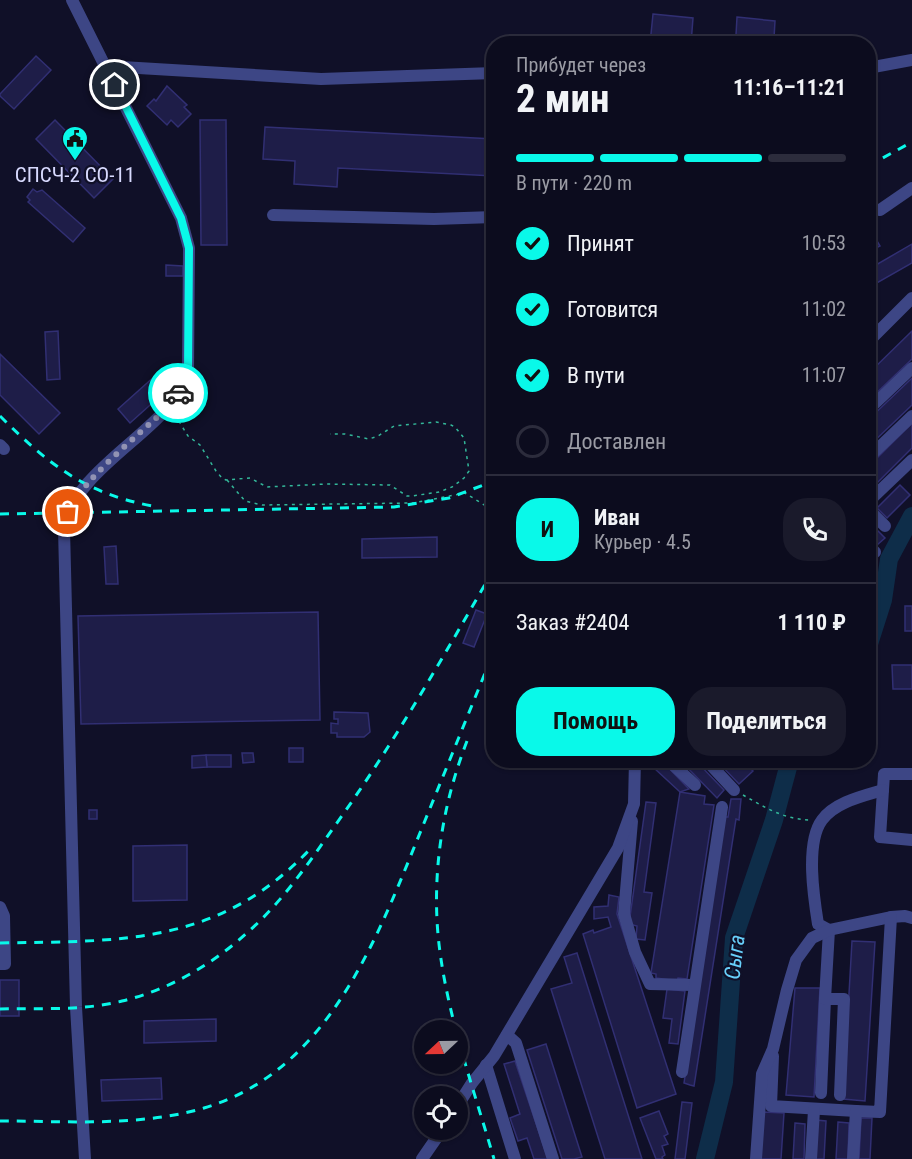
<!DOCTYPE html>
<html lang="ru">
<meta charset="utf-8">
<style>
body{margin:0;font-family:"Roboto Condensed",sans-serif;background:#1a1a2b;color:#f1f3f6;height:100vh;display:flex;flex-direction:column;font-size:22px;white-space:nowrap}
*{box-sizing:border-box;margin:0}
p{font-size:20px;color:#9a9ba4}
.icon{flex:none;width:33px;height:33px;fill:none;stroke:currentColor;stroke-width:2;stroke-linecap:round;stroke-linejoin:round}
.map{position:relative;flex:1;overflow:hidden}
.sheet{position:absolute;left:486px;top:36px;width:390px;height:732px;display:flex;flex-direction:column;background:#0c0c1e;border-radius:24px;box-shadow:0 2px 4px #0004,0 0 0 2px #2c2c3c}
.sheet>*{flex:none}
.needle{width:39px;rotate:248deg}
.controls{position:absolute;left:414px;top:1020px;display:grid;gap:12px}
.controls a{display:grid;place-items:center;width:54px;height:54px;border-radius:50%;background:#0c0c1e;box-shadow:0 2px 4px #0004,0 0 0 2px #2c2c3c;font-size:30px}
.pin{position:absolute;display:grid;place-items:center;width:51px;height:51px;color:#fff;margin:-26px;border:3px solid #fff;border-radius:50%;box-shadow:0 2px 6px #0007}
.courier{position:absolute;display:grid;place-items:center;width:60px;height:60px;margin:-30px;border:4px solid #09f9e9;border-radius:50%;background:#fff;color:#222;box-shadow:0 2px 8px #0007}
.overview em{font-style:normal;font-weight:700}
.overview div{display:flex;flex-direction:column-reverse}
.overview{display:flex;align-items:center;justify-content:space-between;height:102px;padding:0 30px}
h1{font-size:39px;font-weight:700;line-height:45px}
.bar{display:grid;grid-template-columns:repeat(4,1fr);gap:9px 6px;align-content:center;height:72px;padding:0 30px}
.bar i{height:8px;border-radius:4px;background:#2c2c3c}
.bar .active{background:#09f9e9}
.bar p{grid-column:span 4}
.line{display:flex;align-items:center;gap:15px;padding:0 30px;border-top:2px solid #2c2c3c}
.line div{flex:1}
.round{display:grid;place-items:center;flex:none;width:63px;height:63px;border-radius:24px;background:#1a1a2b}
ol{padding:0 30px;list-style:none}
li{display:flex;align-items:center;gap:18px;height:66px}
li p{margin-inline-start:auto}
li .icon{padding:6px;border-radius:50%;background:#09f9e9;color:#111;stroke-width:4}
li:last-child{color:#9a9ba4}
li i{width:33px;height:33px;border:3px solid #2c2c3c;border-radius:50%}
.action{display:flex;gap:12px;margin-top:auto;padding:12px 30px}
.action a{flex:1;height:69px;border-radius:24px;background:#09f9e9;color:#111;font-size:24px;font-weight:700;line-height:69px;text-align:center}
.action a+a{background:#1a1a2b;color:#f1f3f6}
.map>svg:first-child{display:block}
</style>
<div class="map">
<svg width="912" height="1159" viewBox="0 0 912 1159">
<rect width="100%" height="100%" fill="#101028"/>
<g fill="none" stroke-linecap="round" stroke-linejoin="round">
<g stroke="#0e2d49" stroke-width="18">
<polyline points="868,647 883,600 889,559 912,516"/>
<polyline points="705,1159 724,1082 734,938 774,820 790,760"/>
</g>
</g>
<g fill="#1e1d48" stroke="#312f73" stroke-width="1.5">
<polygon points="653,14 693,18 691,44 650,44"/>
<polygon points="737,17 775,21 774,38 736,35"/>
<polygon points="36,56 51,70 14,109 0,96 0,94"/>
<polygon points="167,86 187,105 184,107 191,114 178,127 171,120 167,125 147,106 154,99 156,101"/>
<polygon points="55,120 113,179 94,198 36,139"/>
<polygon points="200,120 226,120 227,245 201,245"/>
<polygon points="265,127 494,139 494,176 338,168 337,187 294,184 295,161 263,159"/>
<polygon points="33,189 37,192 42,190 85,228 73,242 28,202 30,200 27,197"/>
<polygon points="868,226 880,246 868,252"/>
<polygon points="912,244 912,263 868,288 868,259 871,258 876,265"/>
<polygon points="166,265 183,266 183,276 166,276"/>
<polygon points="58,331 60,379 47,380 45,332"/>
<polygon points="912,331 912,359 868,401 868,374"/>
<polygon points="0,354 60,413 39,434 0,395"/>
<polygon points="156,375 168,389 130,423 118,409"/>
<polygon points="912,378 912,405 868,447 868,420"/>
<polygon points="912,423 912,448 868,492 868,467"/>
<polygon points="900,485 910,495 887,518 877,508"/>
<polygon points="868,521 885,538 877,545 868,536"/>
<polygon points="437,537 437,557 362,558 362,539"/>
<polygon points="116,546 118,584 106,584 104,547"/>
<rect x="905" y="606" width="7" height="25"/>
<polygon points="476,610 487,614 474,647 463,643"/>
<polygon points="318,612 320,720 81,724 78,616"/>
<polygon points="892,665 912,665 912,689 893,689"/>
<polygon points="334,712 368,713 370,732 364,737 337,737 337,733 331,733 331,723 338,724 338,719 334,719"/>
<rect x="289" y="748" width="14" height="14"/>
<polygon points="242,753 253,753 254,762 243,763"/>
<polygon points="206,755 231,755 231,767 207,767"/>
<polygon points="206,755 207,767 192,768 192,756"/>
<polygon points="661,760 689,789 680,792 654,768"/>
<polygon points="680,760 695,760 724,790 717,798"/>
<polygon points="716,760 742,760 753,771 739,784"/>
<polygon points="680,792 705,796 704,804 714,805 687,979 678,978 677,981 656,978 656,974 651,973"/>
<polygon points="731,799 741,799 739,820 736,819 694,1086 690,1085 684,1083 725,817 728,817"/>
<polygon points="646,802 656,803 644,892 652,893 645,940 636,939 637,926 629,924"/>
<rect x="89" y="810" width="8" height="9"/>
<polygon points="187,845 187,900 133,901 133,846"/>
<polygon points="609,895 619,897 617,914 621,926 676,1094 637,1108 583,934 593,930 594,933 611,927 608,917 594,919 594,907 608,906"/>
<polygon points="852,941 875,942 865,1101 843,1099"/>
<polygon points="577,953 642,1159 605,1159 551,989 572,983 564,957"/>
<rect x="0" y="980" width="19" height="36"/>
<polygon points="795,988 820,988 814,1097 786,1095"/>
<polygon points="667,989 685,991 678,1044 669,1043 672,1019 663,1018"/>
<polygon points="216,1019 216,1041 144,1043 144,1021"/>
<polygon points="546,1044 582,1157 574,1159 562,1159 527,1050"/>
<polygon points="515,1061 548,1159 534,1159 527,1138 518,1141 510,1118 520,1114 504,1064"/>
<polygon points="161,1078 162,1099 102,1101 101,1080"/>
<polygon points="682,1102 692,1103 685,1159 675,1159"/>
<polygon points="659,1111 668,1134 664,1136 668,1144 662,1146 665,1155 662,1157 663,1159 656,1159 640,1118"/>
<polygon points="763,1112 784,1113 781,1159 760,1159"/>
<polygon points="861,1118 872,1118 870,1159 859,1159"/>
<polygon points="816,1120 826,1121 824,1159 814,1159"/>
<polygon points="838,1122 849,1123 848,1159 836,1159"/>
<polygon points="795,1123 805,1124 804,1159 793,1159"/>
</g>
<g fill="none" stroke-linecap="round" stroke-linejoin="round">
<g stroke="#33b799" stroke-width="1.5" stroke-dasharray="3 4.5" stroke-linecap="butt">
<polyline points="175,415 188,436 200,445 216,471 222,478 226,480 250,478 267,487 326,484 390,485 407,496 412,496 439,492 452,487 464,478 469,471 464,438 455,427 451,425 436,422 394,426 378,436 369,439 345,434 330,434"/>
<polyline points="227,480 245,501 262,505 413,503 465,493 494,511"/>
<path d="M743,795C764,807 785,820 811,820"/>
</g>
<g stroke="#3d4685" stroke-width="12">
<path d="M72,0L181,218L189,248L188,372C183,384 178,395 170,405C140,442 71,479 64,529L76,1007L85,1159"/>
<polyline points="105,66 321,79 494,73"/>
<polyline points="868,68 912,60"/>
<polyline points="880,210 912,188"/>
<polyline points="273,215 434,219 494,217"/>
<polyline points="868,342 912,298"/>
<polyline points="868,410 912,368"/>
<polyline points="0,445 4,449"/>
<polyline points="868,458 912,416"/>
<polyline points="868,502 912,460"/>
<polyline points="868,509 885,526"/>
<polyline points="868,546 875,552"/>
<polyline points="668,760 695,785"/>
<polyline points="706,760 734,790"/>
<polyline points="753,760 753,761"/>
<polyline points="912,774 884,774 880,837 912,840"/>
<polyline points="632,821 624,914 635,952 650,984 694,985"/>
<polyline points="0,907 4,916 5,964 0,964"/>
<polyline points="507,1035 516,1043 553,1159"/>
<polyline points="773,1056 771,1106 856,1111"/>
<polyline points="486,1065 515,1159"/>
<polyline points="682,1072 722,807"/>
<polyline points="821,1093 825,999"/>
<path d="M840,1095L844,999H825L829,930L818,924C814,899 805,843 822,820C835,802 863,796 883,790"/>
<polyline points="458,1105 472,1083 494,1056 618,848 634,804 635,760"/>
<polyline points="422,1159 442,1130"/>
<polyline points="756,1159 762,1074 773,1049 787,990 796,960 812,938 829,930 891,917 905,916 912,918"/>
<polyline points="811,1159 814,1110"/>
<polyline points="853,1159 856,1111 880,1112 891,917"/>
</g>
<g stroke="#09f9e9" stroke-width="3" stroke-dasharray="9 8" stroke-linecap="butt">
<polyline points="868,166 912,142"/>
<path d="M0,416C47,463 85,494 153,506"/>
<polyline points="0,514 394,507 449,498 494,481"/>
<path d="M467,741C445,798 434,858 437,920C441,999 472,1083 494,1159"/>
<path d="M0,943C125,941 221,945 313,846"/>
<path d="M0,1009C40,1008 83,1011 122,1001C169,990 213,964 248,932C282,902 308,864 334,827C393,745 443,657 494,569"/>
<path d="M0,1121C66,1121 140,1127 204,1108C329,1071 377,938 422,828C446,769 470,710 494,651"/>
</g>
</g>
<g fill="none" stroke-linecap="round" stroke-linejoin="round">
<path stroke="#9293b3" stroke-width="6" stroke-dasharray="0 10.8" d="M68,512C85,477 139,435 168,407L178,393"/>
<polyline stroke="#09f9e9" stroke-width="8" points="115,85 181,218 189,248 188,372 178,393"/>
</g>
<defs>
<symbol id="civic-pin" viewBox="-11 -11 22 30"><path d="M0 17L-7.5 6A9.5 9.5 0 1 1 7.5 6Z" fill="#09f9e9" stroke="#101028"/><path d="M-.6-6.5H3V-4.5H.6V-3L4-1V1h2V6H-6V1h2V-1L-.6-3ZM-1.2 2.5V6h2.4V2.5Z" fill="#111"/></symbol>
</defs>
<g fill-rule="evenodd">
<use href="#civic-pin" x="60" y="124" width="30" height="40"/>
</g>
<g text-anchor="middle" stroke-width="4.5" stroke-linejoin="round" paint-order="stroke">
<g font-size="21" fill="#d8dafe" stroke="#101028">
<text x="75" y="182">СПСЧ-2 СО-11</text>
</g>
<g font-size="22" font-style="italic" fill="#68d0fb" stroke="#101028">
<text transform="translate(734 957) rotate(-83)" y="8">Сыга</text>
</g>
</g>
</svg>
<div class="controls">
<a><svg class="needle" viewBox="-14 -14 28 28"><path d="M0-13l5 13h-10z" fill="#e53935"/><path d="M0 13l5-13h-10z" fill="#9a9ba4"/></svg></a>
<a><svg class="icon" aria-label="locate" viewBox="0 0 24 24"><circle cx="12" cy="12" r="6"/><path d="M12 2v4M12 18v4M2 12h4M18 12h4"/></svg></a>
</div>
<div class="pin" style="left:68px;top:512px;background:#ea580c"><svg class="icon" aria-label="bag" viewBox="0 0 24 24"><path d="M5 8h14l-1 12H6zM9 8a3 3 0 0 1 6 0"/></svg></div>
<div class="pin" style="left:115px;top:85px;background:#1f2937"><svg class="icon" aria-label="home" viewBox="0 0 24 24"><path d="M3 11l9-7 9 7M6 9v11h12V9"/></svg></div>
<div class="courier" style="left:178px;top:393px"><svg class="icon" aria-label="car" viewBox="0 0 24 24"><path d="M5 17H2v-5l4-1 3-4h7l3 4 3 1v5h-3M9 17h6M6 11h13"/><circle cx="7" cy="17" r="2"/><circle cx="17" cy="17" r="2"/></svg></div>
<section class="sheet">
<div class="overview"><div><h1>2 мин</h1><p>Прибудет через</p></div><em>11:16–11:21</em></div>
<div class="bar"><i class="active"></i><i class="active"></i><i class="active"></i><i></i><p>В пути · 220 m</p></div>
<ol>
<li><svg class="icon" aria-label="check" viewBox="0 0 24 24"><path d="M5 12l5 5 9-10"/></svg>Принят<p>10:53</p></li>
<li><svg class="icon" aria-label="check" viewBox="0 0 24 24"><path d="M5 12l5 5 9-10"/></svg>Готовится<p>11:02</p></li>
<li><svg class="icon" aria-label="check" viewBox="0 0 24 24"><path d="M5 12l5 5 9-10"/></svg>В пути<p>11:07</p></li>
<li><i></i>Доставлен</li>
</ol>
<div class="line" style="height:108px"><b class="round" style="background:#09f9e9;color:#111">И</b><div><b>Иван</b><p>Курьер · 4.5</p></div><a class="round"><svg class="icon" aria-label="phone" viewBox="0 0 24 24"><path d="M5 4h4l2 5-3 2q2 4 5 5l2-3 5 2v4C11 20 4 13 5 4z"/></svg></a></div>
<div class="line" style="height:78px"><div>Заказ #2404</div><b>1 110 ₽</b></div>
<div class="action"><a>Помощь</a><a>Поделиться</a></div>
</section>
</div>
